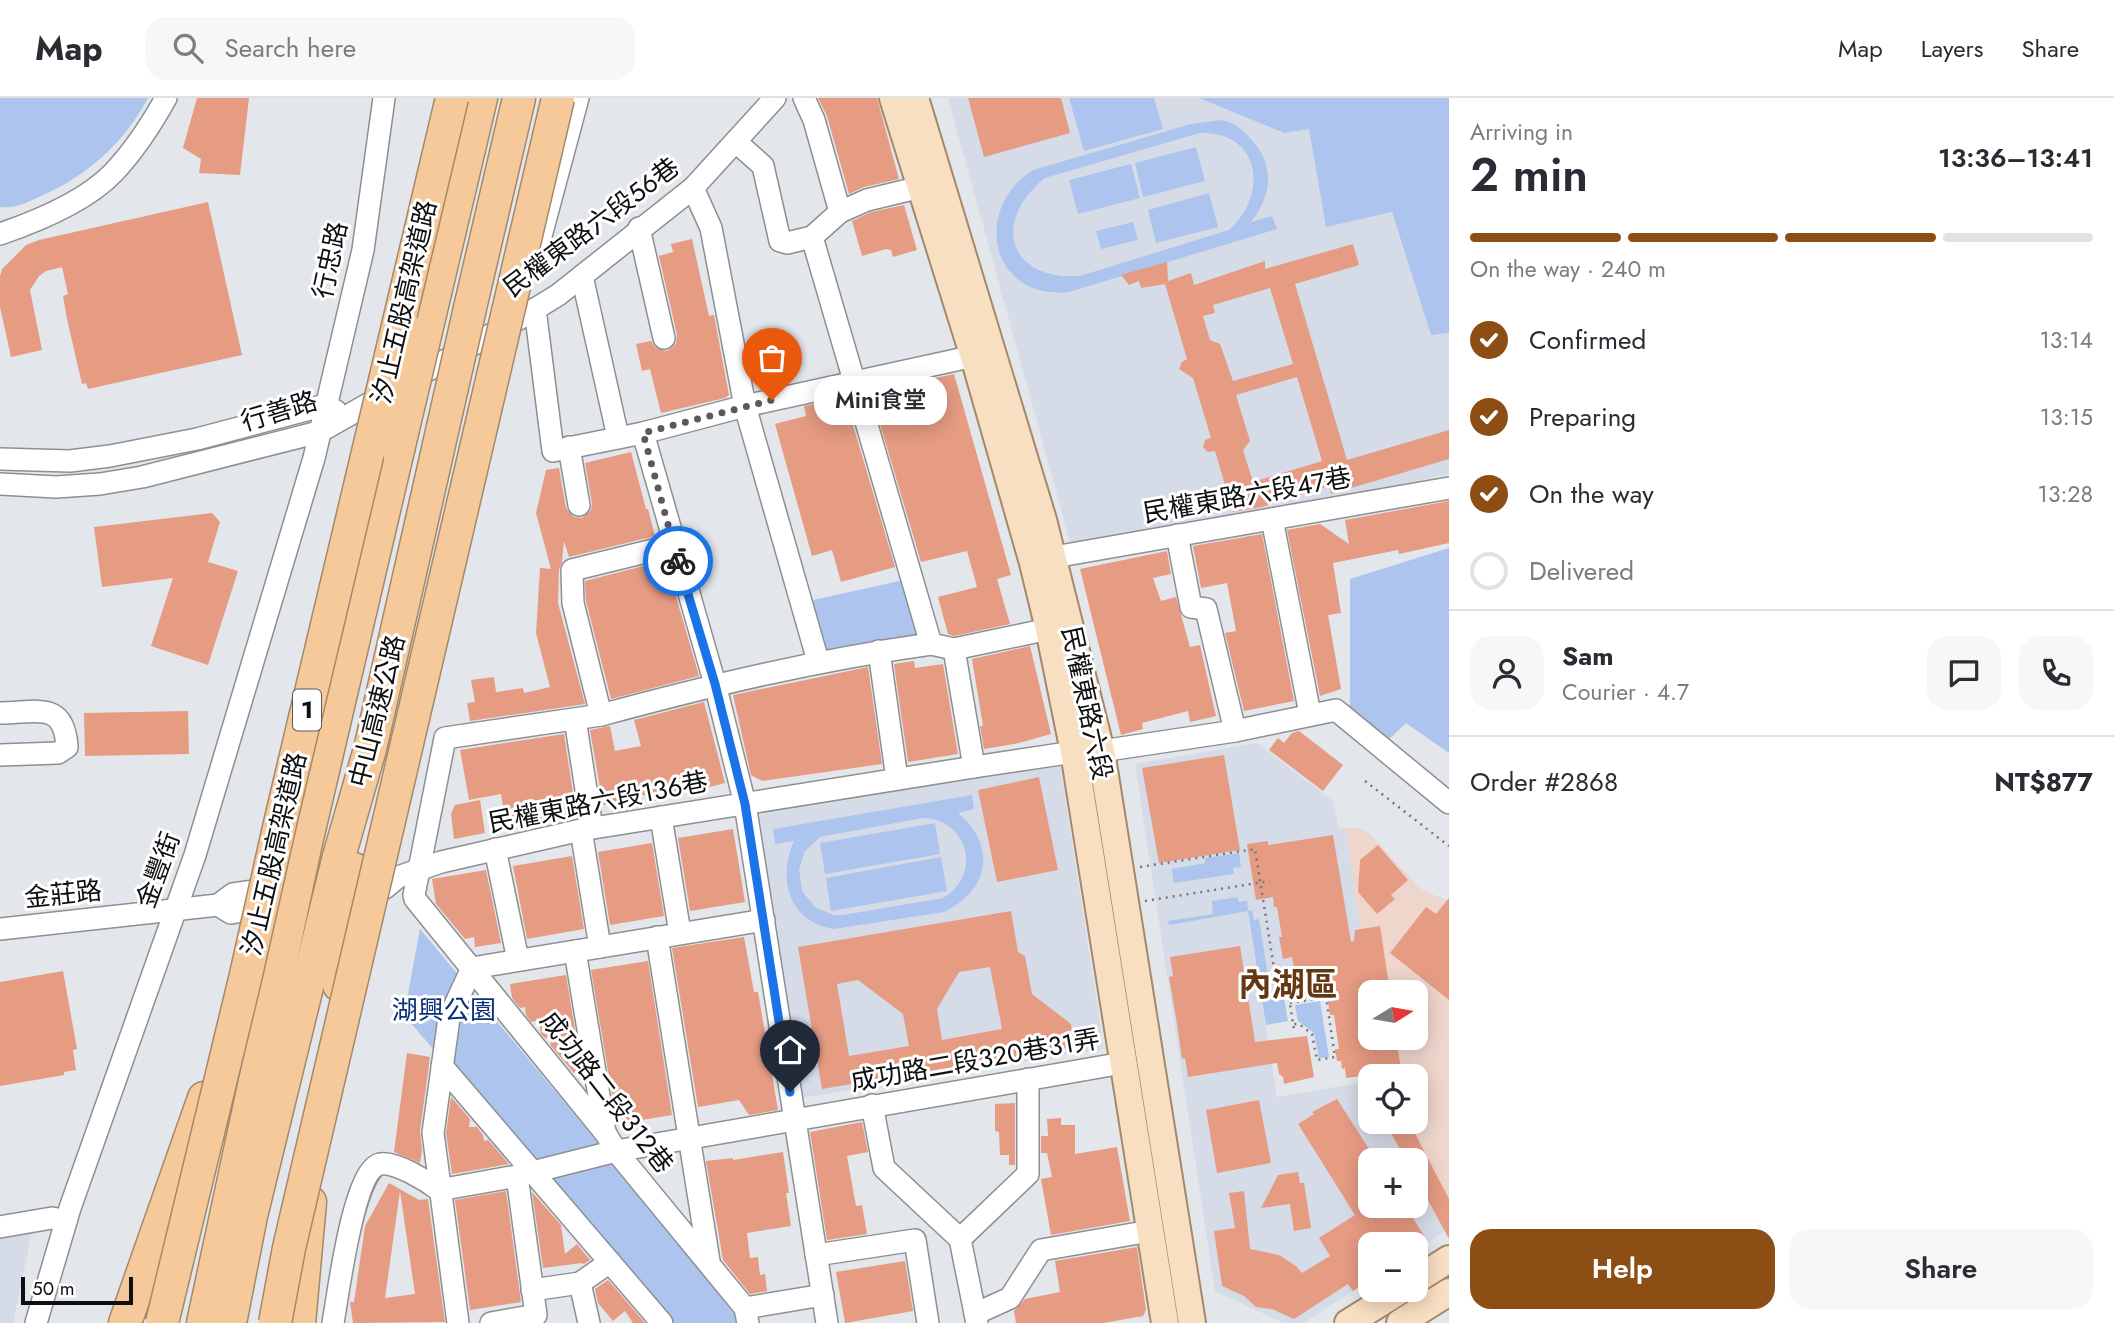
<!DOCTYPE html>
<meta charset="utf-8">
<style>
body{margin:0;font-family:Jost,"Noto Sans TC",sans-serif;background:#f7f7f7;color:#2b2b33;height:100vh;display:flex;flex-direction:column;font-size:26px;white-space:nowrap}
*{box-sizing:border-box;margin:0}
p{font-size:23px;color:#7c7c81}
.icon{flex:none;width:38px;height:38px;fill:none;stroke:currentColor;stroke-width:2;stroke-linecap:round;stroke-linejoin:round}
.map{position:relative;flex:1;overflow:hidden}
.side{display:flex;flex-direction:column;background:#fff;width:665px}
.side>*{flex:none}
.needle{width:46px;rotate:79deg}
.tools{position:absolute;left:1358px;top:882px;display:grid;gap:14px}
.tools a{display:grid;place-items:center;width:70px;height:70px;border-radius:14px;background:#fff;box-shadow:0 4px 18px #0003;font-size:35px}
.scale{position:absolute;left:21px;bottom:18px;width:112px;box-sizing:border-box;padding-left:7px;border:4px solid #0e0f10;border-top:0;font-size:19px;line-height:24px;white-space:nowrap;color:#0e0f10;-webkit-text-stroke:5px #fff;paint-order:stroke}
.pin{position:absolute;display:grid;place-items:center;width:60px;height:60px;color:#fff;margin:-72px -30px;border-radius:50% 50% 50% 0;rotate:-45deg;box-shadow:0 0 7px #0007}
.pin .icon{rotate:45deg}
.courier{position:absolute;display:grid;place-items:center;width:70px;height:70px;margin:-35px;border:5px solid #1a73e8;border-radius:50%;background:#fff;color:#222;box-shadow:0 2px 9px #0007}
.bubble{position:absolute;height:49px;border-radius:21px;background:#fff;box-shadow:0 4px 18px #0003;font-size:23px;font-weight:600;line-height:49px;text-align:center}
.head em{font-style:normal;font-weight:600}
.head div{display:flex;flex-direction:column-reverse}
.head{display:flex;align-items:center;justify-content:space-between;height:119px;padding:0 21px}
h1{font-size:46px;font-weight:600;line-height:52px}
.bar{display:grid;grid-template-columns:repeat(4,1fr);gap:10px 7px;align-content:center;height:84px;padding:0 21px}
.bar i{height:9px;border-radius:5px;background:#e1e1e2}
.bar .active{background:#8d4e16}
.bar p{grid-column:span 4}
.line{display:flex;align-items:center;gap:18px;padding:0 21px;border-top:2px solid #e1e1e2}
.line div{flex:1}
.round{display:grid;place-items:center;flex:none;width:74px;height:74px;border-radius:21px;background:#f7f7f7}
ol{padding:0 21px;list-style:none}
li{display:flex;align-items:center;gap:21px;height:77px}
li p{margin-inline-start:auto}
li .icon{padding:7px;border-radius:50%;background:#8d4e16;color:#fff;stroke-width:4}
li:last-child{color:#7c7c81}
li i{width:38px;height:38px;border:4px solid #e1e1e2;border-radius:50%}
.button{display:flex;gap:14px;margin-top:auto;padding:14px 21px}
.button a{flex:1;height:80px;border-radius:21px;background:#8d4e16;color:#fff;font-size:28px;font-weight:600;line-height:80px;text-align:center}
.button a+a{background:#f7f7f7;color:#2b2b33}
header{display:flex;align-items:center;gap:42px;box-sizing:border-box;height:98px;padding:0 35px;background:#fff;border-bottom:2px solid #e1e1e2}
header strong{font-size:33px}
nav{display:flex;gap:38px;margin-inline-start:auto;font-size:24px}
.search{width:490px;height:63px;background:#f7f7f7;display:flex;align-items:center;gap:18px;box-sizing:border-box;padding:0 24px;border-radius:21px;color:#7c7c81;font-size:26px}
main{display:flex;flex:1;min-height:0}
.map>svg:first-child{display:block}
</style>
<header>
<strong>Map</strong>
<div class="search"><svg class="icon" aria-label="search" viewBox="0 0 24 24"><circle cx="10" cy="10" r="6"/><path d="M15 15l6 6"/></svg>Search here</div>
<nav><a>Map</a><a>Layers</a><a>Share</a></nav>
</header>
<main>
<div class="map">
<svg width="1449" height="1225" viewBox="0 0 1449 1225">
<rect width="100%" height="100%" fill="#e3e6ea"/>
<g fill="#d6dce7">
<polygon points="948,0 1199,0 1284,35 1309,31 1326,128 1392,114 1431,236 1449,235 1449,376 1234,422 1072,451"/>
<polygon points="1257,645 1333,703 1339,731 1346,730 1368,881 1261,898 1277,999 1370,983 1370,1024 1389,1024 1391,1035 1406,1062 1370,1062 1370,1108 1416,1108 1416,1080 1445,1133 1416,1152 1416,1146 1370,1146 1370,1182 1303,1225 1284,1225 1215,1193 1135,666"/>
<polygon points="1060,666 1104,951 802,1000 757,717"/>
<polygon points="32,1133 13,1225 0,1225 0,1140"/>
</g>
<polygon fill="#eed6cc" points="1346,730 1358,730 1368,734 1421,792 1449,803 1449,1131 1445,1133 1416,1080 1416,1062 1406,1062 1391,1035 1389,1024 1416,1024 1416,978 1383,978 1377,940 1416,940 1416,894 1370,894 1370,896"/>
<g fill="#acc4ee" fill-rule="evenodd">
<path d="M0,0H148C124,45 87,78 41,98C27,104 16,111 0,109Z"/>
<polygon points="1069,0 1154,0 1163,31 1084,53"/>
<polygon points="1199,0 1449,0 1449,235 1431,237 1392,114 1326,129 1309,31 1284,35"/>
<path d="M1221,22C1233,24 1241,30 1249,39C1275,65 1273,96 1251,124L1272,118L1277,131L1069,194C991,203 971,111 1033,72L1191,26ZM1200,35C1261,33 1269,96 1229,132L1080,178C1008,183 991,123 1045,80Z"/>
<polygon points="1196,49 1205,83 1143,99 1135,65"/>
<polygon points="1131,66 1140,100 1078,116 1069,82"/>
<polygon points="1209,95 1218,129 1156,145 1148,112"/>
<polygon points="1133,124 1138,142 1101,151 1096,133"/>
<polygon points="1449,450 1449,655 1406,625 1382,648 1350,616 1350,481"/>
<polygon points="904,482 921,542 826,557 813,502"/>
<path d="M972,697L974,711L958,715C997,748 990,792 944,814L834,831C789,824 777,781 794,743L775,746L773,731ZM923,720C968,721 983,777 943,800L843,817H834L816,810L802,793L799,771L805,753L820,739Z"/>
<polygon points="935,725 940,756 825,776 820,745"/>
<polygon points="1239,755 1241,769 1233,770 1234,776 1174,785 1172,771 1205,765 1205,760"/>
<polygon points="941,759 947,793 831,813 826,780"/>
<polygon points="1237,799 1239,804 1247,803 1248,813 1252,812 1254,822 1259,821 1271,896 1283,894 1288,923 1266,927 1248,813 1169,827 1168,823 1213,816 1212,803"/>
<polygon points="420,831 746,1223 746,1225 668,1225 404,917"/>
<polygon points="1332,887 1332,904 1328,904 1327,897 1299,901 1298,892"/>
<polygon points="1320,903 1329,959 1319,960 1314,935 1298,923 1295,907"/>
</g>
<g fill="#e69b83" fill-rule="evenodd">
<polygon points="197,0 249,0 240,77 199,75 201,61 183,50"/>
<polygon points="818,0 877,0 899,81 864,89 849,96 827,18"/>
<polygon points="968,0 1061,0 1070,35 984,59"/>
<polygon points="208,104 242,257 88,291 86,285 82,286 67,221 63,198 68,196 62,169 46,173 39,178 30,192 42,252 11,259 0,209 0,178 2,171 26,147 39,142"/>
<polygon points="904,107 917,152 893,159 891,152 886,151 862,158 852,123 871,114"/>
<polygon points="692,141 709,218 714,217 729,297 725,300 661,315 650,271 642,273 636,246 651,243 655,249 666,253 672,250 676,245 677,237 659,158 673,154 671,146"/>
<path d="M1353,146L1359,167L1295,186L1347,362L1449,332V361L1331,396L1329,388L1262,409L1233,414L1215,353L1208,354L1203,349L1205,342L1211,340L1193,280L1179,271L1182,264L1187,261L1165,186L1141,190L1139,183L1129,187L1121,177L1167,164L1168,183L1191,175L1194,187L1265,163V171ZM1270,190L1293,266L1233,283L1220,246L1210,242L1203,218L1215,215L1213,207ZM1297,279L1322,363L1253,384L1243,352L1250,343L1236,297Z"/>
<polygon points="954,276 1011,477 997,481 1010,526 954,538 948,536 938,499 977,489 967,453 921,464 872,299 877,293"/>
<polygon points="845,300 895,469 841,484 832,452 812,458 775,326 806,318 804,308"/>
<polygon points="631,354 646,411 648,411 655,438 569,459 564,443 562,464 559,472 558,505 585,606 470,623 467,605 475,604 471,582 494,579 496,594 523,590 524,595 550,589 536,535 540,470 551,471 536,415 546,372 559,370 566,410 574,419 582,420 591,412 592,405 585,365"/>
<polygon points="1449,403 1449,445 1399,456 1398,452 1333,465 1341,515 1328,517 1341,591 1320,598 1287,432 1320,426 1349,446 1345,422"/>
<polygon points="212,415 220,424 208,464 238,473 208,567 151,548 173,480 102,489 94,429"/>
<polygon points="1262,436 1294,603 1244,613 1225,535 1236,533 1227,485 1201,490 1193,448"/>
<polygon points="1167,453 1171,476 1153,480 1161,503 1176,499 1190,549 1200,547 1216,618 1190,624 1188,613 1142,625 1143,631 1121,637 1080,471"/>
<polygon points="663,463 666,464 699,578 611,601 586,503 585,483"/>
<polygon points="1030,548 1051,636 1019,645 984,651 980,628 983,628 972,561"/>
<polygon points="914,563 915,570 943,566 958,656 908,664 894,566"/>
<polygon points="868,569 882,666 762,683 751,677 733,597"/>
<polygon points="704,604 725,685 654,703 628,688 630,702 603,707 590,632 610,628 615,653 641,648 634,622"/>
<polygon points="188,613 189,656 85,658 84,615"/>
<polygon points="1299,633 1343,667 1323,693 1269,652 1278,640 1284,645 1292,635"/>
<polygon points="564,636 576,715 506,727 501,696 469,702 460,652"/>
<polygon points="1224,657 1240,752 1159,765 1142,670"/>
<polygon points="1039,679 1058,772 997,784 978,692"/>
<polygon points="480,702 485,735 454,741 451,716 455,707"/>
<polygon points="733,731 745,804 690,813 678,740"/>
<polygon points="1333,737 1351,844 1354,843 1355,832 1380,828 1390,894 1370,894 1370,940 1396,940 1402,978 1383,978 1382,975 1346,980 1345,970 1342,971 1341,963 1337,963 1335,951 1339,951 1335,924 1334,917 1330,917 1328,904 1332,904 1331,897 1333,896 1330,872 1295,877 1292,859 1283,861 1279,839 1282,839 1277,809 1274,809 1273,799 1256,802 1247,746 1268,743 1268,747"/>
<polygon points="652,745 664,818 610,827 598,754"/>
<polygon points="1378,747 1408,782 1391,797 1395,801 1377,816 1358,794 1360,762"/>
<polygon points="572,758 584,831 527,841 513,768"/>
<polygon points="486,772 501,845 475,849 474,839 465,841 436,806 432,781"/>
<polygon points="1449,800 1449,902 1390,855 1426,809 1436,816"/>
<path d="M1011,813L1018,854L1025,858L1032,896L1071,926L1074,949L822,991L798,849ZM990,869L1002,931L942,942L937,911L959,874ZM858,882L903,916L909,948L849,958L837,886Z"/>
<polygon points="744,839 754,894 758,894 778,1012 749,1017 739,1002 698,1009 672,850"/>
<polygon points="1240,848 1255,944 1307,938 1314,979 1284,986 1283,979 1279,976 1277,965 1188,979 1185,960 1182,961 1176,920 1169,879 1173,878 1170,859"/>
<polygon points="648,863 672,1017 617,1026 591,872"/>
<polygon points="63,873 77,951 73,952 76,972 64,974 64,977 0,988 0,884"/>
<polygon points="566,877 582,974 574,975 551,948 550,939 545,940 541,936 539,922 531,924 526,917 525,909 520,910 512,900 510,886"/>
<polygon points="407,955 430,959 420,1033 422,1052 420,1065 394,1054"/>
<polygon points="451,999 470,1021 469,1029 477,1029 483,1037 484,1043 488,1042 509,1066 452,1076 446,1035"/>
<polygon points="1337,1001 1376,1062 1370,1062 1370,1108 1405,1108 1425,1139 1413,1146 1370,1146 1370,1182 1353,1193 1348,1186 1294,1221 1272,1211 1256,1209 1244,1198 1222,1188 1214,1133 1235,1130 1229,1095 1244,1093 1250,1151 1279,1157 1296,1168 1302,1175 1330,1158 1319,1140 1355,1117 1298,1026 1314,1016 1312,1014"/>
<polygon points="1259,1002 1271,1065 1217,1075 1206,1012"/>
<polygon points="1015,1005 1015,1067 1009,1067 1009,1057 1000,1057 999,1034 995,1033 995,1006"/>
<polygon points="1061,1020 1061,1027 1075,1027 1075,1056 1117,1049 1130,1123 1051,1137 1041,1081 1052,1079 1047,1055 1041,1055 1041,1038 1048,1038 1047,1021"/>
<polygon points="862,1024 868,1054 847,1058 856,1108 862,1107 867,1136 827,1142 810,1034"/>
<polygon points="1389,1024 1409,1024 1449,1101 1449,1141 1416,1080 1416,1062 1406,1062 1391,1035"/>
<polygon points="783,1054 789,1095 786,1095 791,1128 747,1135 750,1160 758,1159 760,1177 765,1176 767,1193 750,1196 723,1162 706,1063 733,1060 733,1062"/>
<polygon points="1298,1074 1300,1085 1304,1085 1311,1130 1294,1133 1290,1106 1261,1110 1278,1077"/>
<path d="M389,1085L419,1102L428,1101L445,1224L353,1225L350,1204H354L365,1128ZM400,1093L415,1196L385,1200Z"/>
<polygon points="506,1093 521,1204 470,1212 455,1102"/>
<polygon points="532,1094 561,1127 565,1156 577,1146 590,1162 584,1166 582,1165 543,1170"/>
<polygon points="1137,1149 1146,1212 1143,1218 1103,1225 1016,1225 1014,1213 1025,1201 1060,1194 1055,1163"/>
<polygon points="905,1163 913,1213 845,1225 836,1174"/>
<polygon points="608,1182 645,1225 633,1225 625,1213 613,1223 598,1205 595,1191"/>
</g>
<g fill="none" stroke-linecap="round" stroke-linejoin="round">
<defs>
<g id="minor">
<polyline points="804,0 814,22 840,114 812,139 931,546 954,551 1049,531"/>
<polyline points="736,44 763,68 780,143 787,145 812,139"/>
<polyline points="693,90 711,130 745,308 818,563"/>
<polyline points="840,114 867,102 921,89"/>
<polyline points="639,130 664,240"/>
<path d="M0,136C38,123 85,104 113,75C135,52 151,27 166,0"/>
<polyline points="537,153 578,0"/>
<polyline points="582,178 618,339"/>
<polyline points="535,211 553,353 643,335 745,308 988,255"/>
<polyline points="643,335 715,586 745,706 827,1225"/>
<polyline points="569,349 579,407"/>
<polyline points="0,361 70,363 110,358 197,341 325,307 336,313"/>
<polyline points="0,386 56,389 100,386 142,379 319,334 522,219 558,197 693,90 775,0"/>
<polyline points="1272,421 1310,616"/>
<polyline points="1177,437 1191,509 1206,511 1235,633"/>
<path d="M674,447L572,472L573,505L601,617C712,587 816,562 931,546"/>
<polyline points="1054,459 1449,390"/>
<polyline points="954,551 974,669"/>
<polyline points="879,553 897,681"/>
<path d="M0,615C37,615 64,602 67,649L58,655L0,657"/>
<polyline points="601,617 445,640 414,797 415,801 606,1036 616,1053 745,1210 748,1225"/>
<polyline points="575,621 592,730"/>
<polyline points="661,719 680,835"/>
<polyline points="581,732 600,849"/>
<polyline points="495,751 518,862"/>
<polyline points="363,793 385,790 398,779 441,764 581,732 974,669 1074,654 1101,653 1235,633 1336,612 1449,705"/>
<polyline points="218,807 231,815 264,809"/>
<polyline points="0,831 218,807 233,796 268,791"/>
<polyline points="657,839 709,1163"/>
<polyline points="575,853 605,1034"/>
<polyline points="442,968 662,1225"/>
<polyline points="872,1007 884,1070 960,1141 977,1225"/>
<polyline points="439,1092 517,1078 616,1053 1123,965"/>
<polyline points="0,1129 52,1120 66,1123"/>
<polyline points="960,1141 1028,1076 1028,981"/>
<polyline points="816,1157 915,1142 928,1225"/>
<polyline points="532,1192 580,1185"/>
<polyline points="745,1210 823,1197"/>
<polyline points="975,1216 1010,1200 1041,1152 1150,1133"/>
<polyline points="36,1225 70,1110 195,757 314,360 363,152 384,0"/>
<path d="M333,1225C338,1198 353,1073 380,1066C395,1063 427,1083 439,1092"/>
<polyline points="458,1225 433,1035 449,920 472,870 764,822"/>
<polyline points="491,1225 536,1217 517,1078"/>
<polyline points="589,1225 580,1185 610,1164"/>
</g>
<g id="major">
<polyline points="893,0 974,259 1033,465 1049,531 1074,654 1165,1225"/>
<polyline points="915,0 1043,422 1101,653 1192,1225"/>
<polyline points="1416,1182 1449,1161"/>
<polyline points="1348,1225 1401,1192"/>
<polyline points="1400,1225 1449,1194"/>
</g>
<g id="highway">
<polyline points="470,210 519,0"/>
<polyline points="426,233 481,0"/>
<polyline points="339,887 354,771"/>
<polyline points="125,1225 204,1000"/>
<polyline points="203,1225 306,745 398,352"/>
<polyline points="230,1225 251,1118 338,762 370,651 443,329"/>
<polyline points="299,1225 310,1104"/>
</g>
</defs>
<use href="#minor" stroke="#8d8f93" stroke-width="24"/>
<use href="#major" stroke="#a4886a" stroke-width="30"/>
<use href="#highway" stroke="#a4886a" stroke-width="35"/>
<g stroke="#757779" stroke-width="2.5" stroke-dasharray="2 5" stroke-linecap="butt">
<polyline points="1365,683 1449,748"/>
<polyline points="1140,769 1255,751 1277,889 1287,887 1294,932"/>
<polyline points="1145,803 1270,783"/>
<polyline points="1290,905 1326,899 1335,959 1317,962 1312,936 1299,926 1294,926"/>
</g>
<use href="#minor" stroke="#fff" stroke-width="21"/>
<use href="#major" stroke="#f9dfc2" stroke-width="26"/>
<use href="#highway" stroke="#f5c99a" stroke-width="32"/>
<defs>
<g id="highway-bridge">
<polyline points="443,329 470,210"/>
<polyline points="398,352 426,233"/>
<polyline points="162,1225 245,881 281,721 452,0"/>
<polyline points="275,1225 289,1150 558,0"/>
</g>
</defs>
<use href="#highway-bridge" stroke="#a4886a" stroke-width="35" stroke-linecap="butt"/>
<use href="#highway-bridge" stroke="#f5c99a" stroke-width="32"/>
</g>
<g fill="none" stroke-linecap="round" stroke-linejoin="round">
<polyline stroke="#595a5c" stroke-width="7" stroke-dasharray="0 12.6" points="678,463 643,335 772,302"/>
<polyline stroke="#1a73e8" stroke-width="9" points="678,463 715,586 745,706 790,994"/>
</g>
<g text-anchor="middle" stroke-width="6" stroke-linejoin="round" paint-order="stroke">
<rect fill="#fff" stroke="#565758" stroke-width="2" x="293" y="591.5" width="28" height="41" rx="5"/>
<g font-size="24" font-weight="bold" fill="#0e0f10">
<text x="307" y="620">1</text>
</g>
<g font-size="26" fill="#0e0f10" stroke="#fff">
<text transform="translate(591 129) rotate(-37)" y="9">民權東路六段56巷</text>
<text transform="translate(330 162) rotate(-78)" y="9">行忠路</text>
<text transform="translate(404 204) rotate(-77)" y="9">汐止五股高架道路</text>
<text transform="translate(279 313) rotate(-17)" y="9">行善路</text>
<text transform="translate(1247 397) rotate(-10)" y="9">民權東路六段47巷</text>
<text transform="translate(1087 605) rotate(78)" y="9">民權東路六段</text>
<text transform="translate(377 613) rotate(-76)" y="9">中山高速公路</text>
<text transform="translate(598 704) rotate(-11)" y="9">民權東路六段136巷</text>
<text transform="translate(274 756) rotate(-77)" y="9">汐止五股高架道路</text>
<text transform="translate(158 772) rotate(-70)" y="9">金豐街</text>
<text transform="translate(63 796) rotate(-6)" y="9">金莊路</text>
<text transform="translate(975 962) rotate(-10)" y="9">成功路二段320巷31弄</text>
<text transform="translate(607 994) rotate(52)" y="9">成功路二段312巷</text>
</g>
<g font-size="26" fill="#0c3177" stroke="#fff">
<text x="444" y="921">湖興公園</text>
</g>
<g font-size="33" font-weight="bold" fill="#643813" stroke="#fff">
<text x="1288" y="898">內湖區</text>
</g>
</g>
</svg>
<div class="tools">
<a><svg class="needle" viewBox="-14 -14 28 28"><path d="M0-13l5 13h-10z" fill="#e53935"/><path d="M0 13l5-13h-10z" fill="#7c7c81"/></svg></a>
<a><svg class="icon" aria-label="locate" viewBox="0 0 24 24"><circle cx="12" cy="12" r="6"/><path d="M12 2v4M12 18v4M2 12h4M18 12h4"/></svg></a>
<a>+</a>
<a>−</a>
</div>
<div class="scale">50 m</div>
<div class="pin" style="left:772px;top:302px;background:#ea580c"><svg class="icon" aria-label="bag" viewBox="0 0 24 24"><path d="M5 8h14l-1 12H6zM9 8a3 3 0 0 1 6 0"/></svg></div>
<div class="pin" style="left:790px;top:994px;background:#1f2937"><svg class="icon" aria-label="home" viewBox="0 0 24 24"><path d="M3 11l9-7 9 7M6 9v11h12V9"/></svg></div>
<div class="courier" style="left:678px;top:463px"><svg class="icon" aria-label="bike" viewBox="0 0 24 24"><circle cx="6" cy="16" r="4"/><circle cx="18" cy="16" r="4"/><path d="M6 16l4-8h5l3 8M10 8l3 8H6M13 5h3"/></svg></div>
<div class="bubble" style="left:814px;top:278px;width:133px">Mini食堂</div>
</div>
<section class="side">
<div class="head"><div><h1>2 min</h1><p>Arriving in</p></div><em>13:36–13:41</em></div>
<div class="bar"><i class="active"></i><i class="active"></i><i class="active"></i><i></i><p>On the way · 240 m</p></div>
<ol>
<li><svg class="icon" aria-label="check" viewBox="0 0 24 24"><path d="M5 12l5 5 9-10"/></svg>Confirmed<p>13:14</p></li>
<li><svg class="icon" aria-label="check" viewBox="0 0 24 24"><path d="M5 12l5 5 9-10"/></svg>Preparing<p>13:15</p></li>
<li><svg class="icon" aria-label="check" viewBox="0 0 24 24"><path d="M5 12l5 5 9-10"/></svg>On the way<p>13:28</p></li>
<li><i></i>Delivered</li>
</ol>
<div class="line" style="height:126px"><a class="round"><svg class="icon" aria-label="person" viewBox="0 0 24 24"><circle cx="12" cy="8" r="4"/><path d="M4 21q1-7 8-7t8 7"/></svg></a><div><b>Sam</b><p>Courier · 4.7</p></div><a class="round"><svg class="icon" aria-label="chat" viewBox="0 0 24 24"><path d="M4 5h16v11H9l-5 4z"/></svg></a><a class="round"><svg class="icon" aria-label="phone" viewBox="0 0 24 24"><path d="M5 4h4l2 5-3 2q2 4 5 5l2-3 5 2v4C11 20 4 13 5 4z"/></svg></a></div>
<div class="line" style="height:91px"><div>Order #2868</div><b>NT$877</b></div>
<div class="button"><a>Help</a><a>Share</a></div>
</section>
</main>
